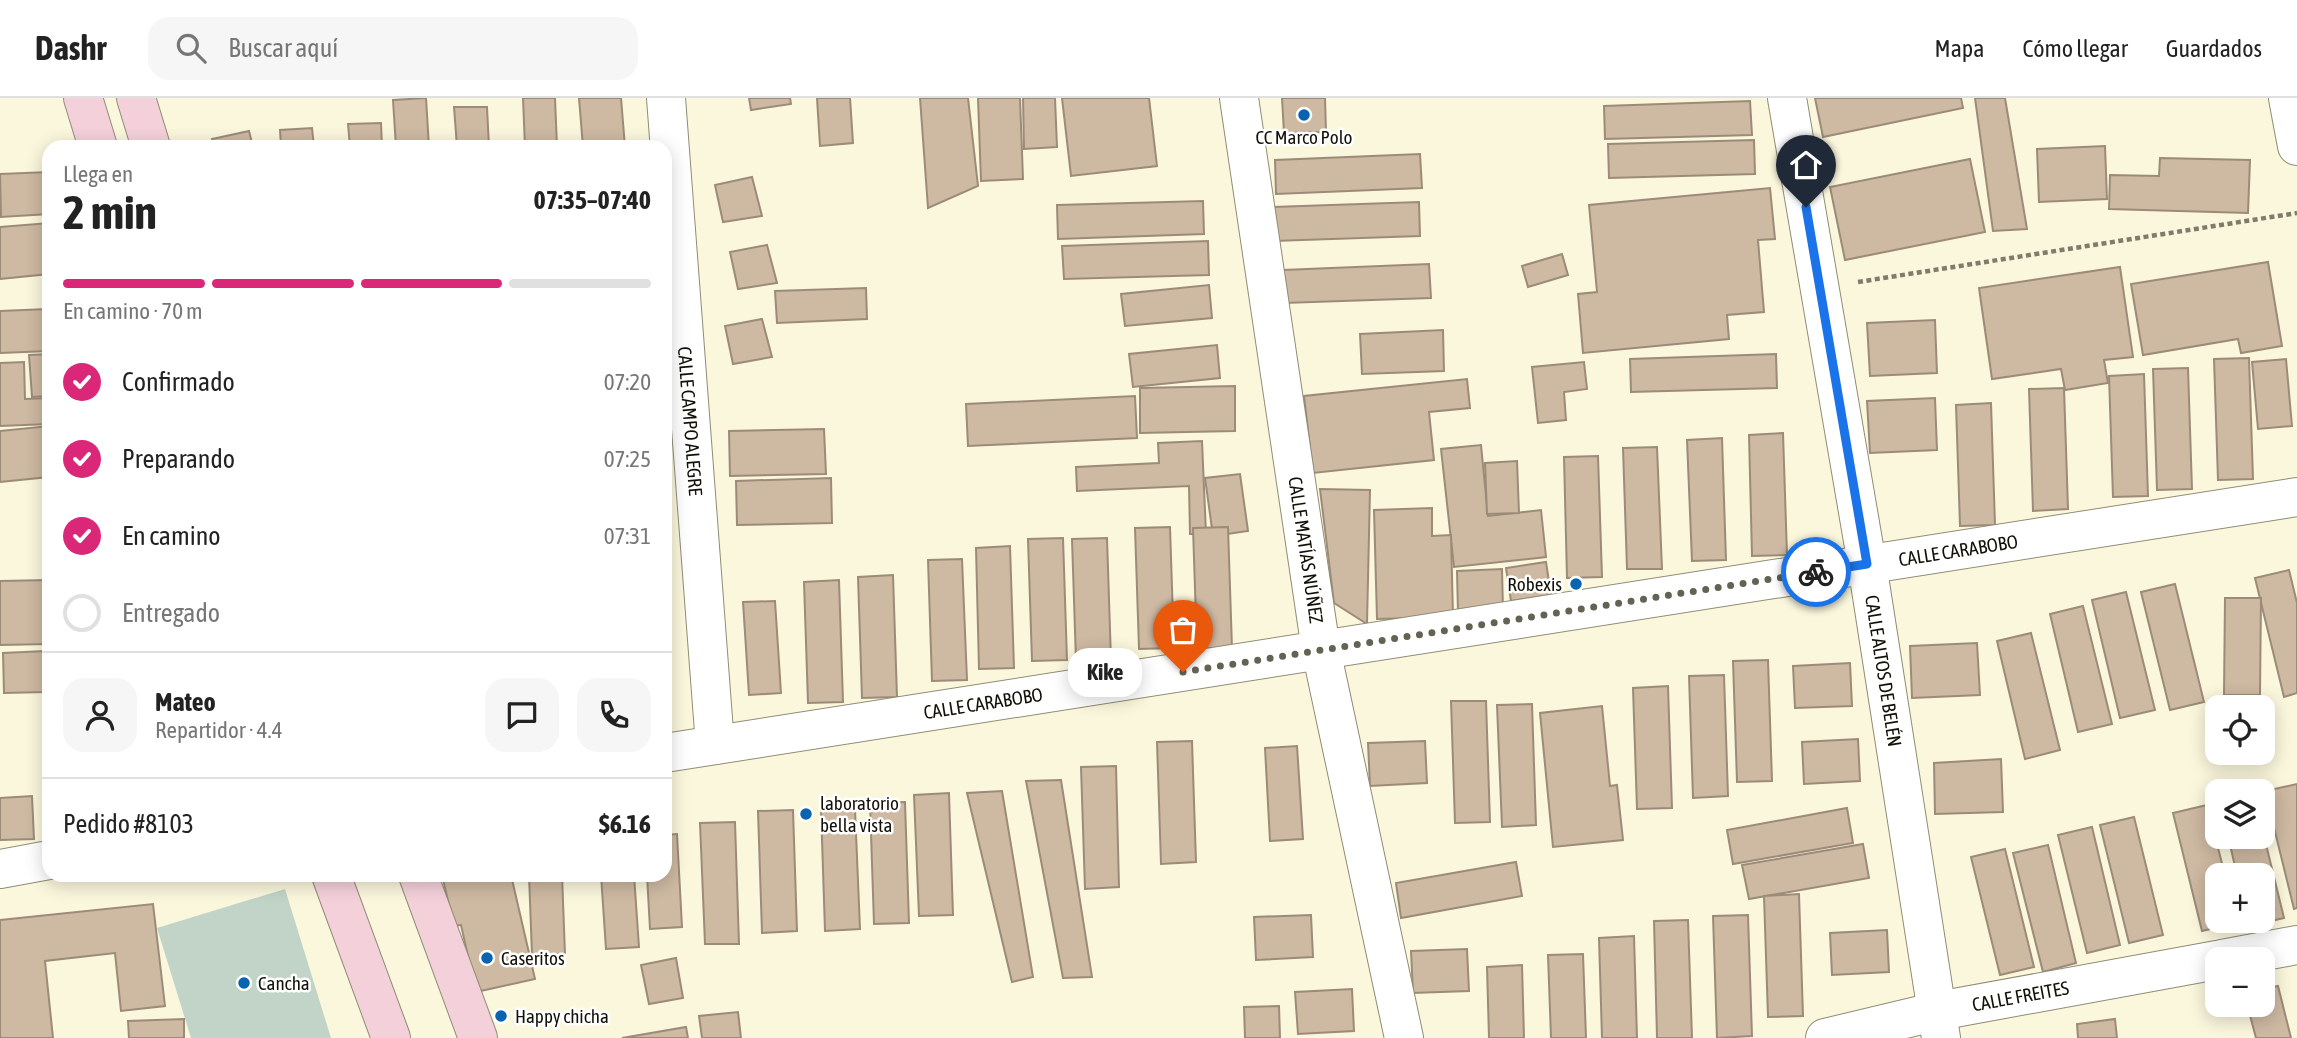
<!DOCTYPE html>
<html lang="es">
<meta charset="utf-8">
<style>
body{margin:0;font-family:"Asap Condensed",sans-serif;background:#f6f6f6;color:#222;height:100vh;display:flex;flex-direction:column;font-size:26px;white-space:nowrap}
*{box-sizing:border-box;margin:0}
p{font-size:23px;color:#767676}
.icon{flex:none;width:38px;height:38px;fill:none;stroke:currentColor;stroke-width:2;stroke-linecap:round;stroke-linejoin:round}
.map{position:relative;flex:1;overflow:hidden}
.side{position:absolute;left:42px;top:42px;width:630px;height:742px;display:flex;flex-direction:column;background:#fff;border-radius:21px;box-shadow:0 4px 18px #0003}
.side>*{flex:none}
.buttons{position:absolute;left:2205px;top:597px;display:grid;gap:14px}
.buttons a{display:grid;place-items:center;width:70px;height:70px;border-radius:14px;background:#fff;box-shadow:0 4px 18px #0003;font-size:35px}
.pin{position:absolute;display:grid;place-items:center;width:60px;height:60px;color:#fff;margin:-72px -30px;border-radius:50% 50% 50% 0;rotate:-45deg;box-shadow:0 0 7px #0007}
.pin .icon{rotate:45deg}
.courier{position:absolute;display:grid;place-items:center;width:70px;height:70px;margin:-35px;border:5px solid #1a73e8;border-radius:50%;background:#fff;color:#222;box-shadow:0 2px 9px #0007}
.bubble{position:absolute;height:49px;border-radius:21px;background:#fff;box-shadow:0 4px 18px #0003;font-size:23px;font-weight:700;line-height:49px;text-align:center}
.headline em{font-style:normal;font-weight:700}
.headline div{display:flex;flex-direction:column-reverse}
.headline{display:flex;align-items:center;justify-content:space-between;height:119px;padding:0 21px}
h1{font-size:46px;font-weight:700;line-height:52px}
.bar{display:grid;grid-template-columns:repeat(4,1fr);gap:10px 7px;align-content:center;height:84px;padding:0 21px}
.bar i{height:9px;border-radius:5px;background:#e0e0e0}
.bar .on{background:#db2777}
.bar p{grid-column:span 4}
.line{display:flex;align-items:center;gap:18px;padding:0 21px;border-top:2px solid #e0e0e0}
.line div{flex:1}
.round{display:grid;place-items:center;flex:none;width:74px;height:74px;border-radius:21px;background:#f6f6f6}
ol{padding:0 21px;list-style:none}
li{display:flex;align-items:center;gap:21px;height:77px}
li p{margin-inline-start:auto}
li .icon{padding:7px;border-radius:50%;background:#db2777;color:#fff;stroke-width:4}
li:last-child{color:#767676}
li i{width:38px;height:38px;border:4px solid #e0e0e0;border-radius:50%}
header{display:flex;align-items:center;gap:42px;box-sizing:border-box;height:98px;padding:0 35px;background:#fff;border-bottom:2px solid #e0e0e0}
header strong{font-size:33px}
nav{display:flex;gap:38px;margin-inline-start:auto;font-size:24px}
.search{width:490px;height:63px;background:#f6f6f6;display:flex;align-items:center;gap:18px;box-sizing:border-box;padding:0 24px;border-radius:21px;color:#767676;font-size:26px}
.map>svg:first-child{display:block}
</style>
<header>
<strong>Dashr</strong>
<div class="search"><svg class="icon" aria-label="search" viewBox="0 0 24 24"><circle cx="10" cy="10" r="6"/><path d="M15 15l6 6"/></svg>Buscar aquí</div>
<nav><a>Mapa</a><a>Cómo llegar</a><a>Guardados</a></nav>
</header>
<div class="map">
<svg width="2297" height="940" viewBox="0 0 2297 940">
<rect width="100%" height="100%" fill="#fbf7dd"/>
<polygon fill="#c1d4c7" points="285,791 331,940 191,940 157,830"/>
<g fill="#ceb9a2" stroke="#9c8b79" stroke-width="2">
<polygon points="426,0 429,49 396,49 393,2"/>
<polygon points="523,0 555,0 557,49 525,49"/>
<polygon points="579,0 621,0 625,49 583,49"/>
<polygon points="749,0 790,0 791,6 751,12"/>
<polygon points="817,0 850,0 853,45 820,48"/>
<polygon points="920,0 968,0 978,88 928,110"/>
<polygon points="978,0 1020,0 1023,81 981,83"/>
<polygon points="1023,0 1055,0 1057,49 1024,51"/>
<polygon points="1062,0 1149,0 1157,68 1071,78"/>
<polygon points="1282,0 1325,0 1326,34 1284,35"/>
<polygon points="1815,0 1961,0 1963,10 1823,39"/>
<polygon points="1975,0 2005,0 2027,131 1993,133"/>
<polygon points="1750,3 1752,37 1605,41 1604,8"/>
<polygon points="454,9 487,9 489,49 457,49"/>
<polygon points="381,25 382,49 350,49 348,26"/>
<polygon points="312,30 314,49 281,49 280,32"/>
<polygon points="249,33 253,49 214,49 212,41"/>
<polygon points="1754,42 1755,76 1609,80 1608,46"/>
<polygon points="2105,48 2107,101 2039,104 2037,51"/>
<polygon points="1420,56 1422,90 1276,96 1275,62"/>
<polygon points="2160,60 2250,62 2248,115 2109,111 2110,77 2159,78"/>
<polygon points="1970,61 1985,134 1845,162 1830,89"/>
<polygon points="49,74 49,116 1,119 0,76"/>
<polygon points="752,79 762,118 723,124 715,87"/>
<polygon points="1770,90 1775,141 1758,142 1764,214 1727,217 1729,241 1583,255 1578,196 1597,194 1589,107"/>
<polygon points="1203,103 1204,136 1058,141 1057,107"/>
<polygon points="1419,104 1420,138 1274,143 1273,109"/>
<polygon points="49,125 49,176 0,181 0,129"/>
<polygon points="1208,143 1209,177 1064,181 1062,148"/>
<polygon points="767,147 777,185 738,191 730,154"/>
<polygon points="1562,156 1568,177 1528,189 1522,168"/>
<polygon points="2268,164 2282,248 2241,255 2238,241 2143,257 2131,186"/>
<polygon points="1429,166 1431,200 1284,205 1283,172"/>
<polygon points="2120,169 2133,259 2104,262 2108,285 2065,292 2061,271 1992,281 1979,190"/>
<polygon points="1209,187 1212,220 1125,228 1121,196"/>
<polygon points="866,190 867,221 777,225 775,193"/>
<polygon points="47,211 49,253 0,255 0,213"/>
<polygon points="762,221 772,259 733,266 725,228"/>
<polygon points="1935,222 1937,275 1870,278 1867,225"/>
<polygon points="1443,232 1444,273 1362,276 1360,236"/>
<polygon points="1217,247 1220,280 1133,289 1129,256"/>
<polygon points="49,256 49,298 32,299 29,257"/>
<polygon points="1776,256 1777,290 1631,294 1630,261"/>
<polygon points="2249,260 2253,381 2218,382 2214,261"/>
<polygon points="2286,261 2292,328 2258,331 2252,264"/>
<polygon points="24,264 25,301 49,300 49,326 0,328 0,265"/>
<polygon points="1584,264 1587,291 1564,294 1566,322 1538,325 1532,269"/>
<polygon points="2188,270 2192,391 2157,392 2153,271"/>
<polygon points="2144,276 2148,398 2113,399 2109,278"/>
<polygon points="1467,281 1470,310 1429,314 1434,362 1313,375 1304,298"/>
<polygon points="1235,288 1235,333 1140,335 1140,290"/>
<polygon points="2064,290 2068,411 2033,413 2029,291"/>
<polygon points="1135,298 1137,340 968,348 966,306"/>
<polygon points="1935,300 1937,352 1870,355 1867,303"/>
<polygon points="1991,305 1995,427 1960,428 1956,307"/>
<polygon points="49,328 49,379 0,384 0,333"/>
<polygon points="824,331 826,376 730,378 729,333"/>
<polygon points="1783,335 1787,457 1752,458 1749,337"/>
<polygon points="1722,340 1726,462 1692,463 1687,342"/>
<polygon points="1202,343 1206,436 1190,436 1189,388 1077,393 1076,369 1159,365 1158,345"/>
<polygon points="1481,347 1488,418 1541,412 1546,459 1454,469 1441,351"/>
<polygon points="1657,349 1662,471 1627,471 1623,350"/>
<polygon points="1598,358 1602,479 1567,480 1564,359"/>
<polygon points="1517,363 1519,415 1487,416 1485,365"/>
<polygon points="1240,376 1248,433 1213,438 1205,380"/>
<polygon points="831,380 832,425 737,427 736,383"/>
<polygon points="1320,391 1370,392 1367,526 1334,505"/>
<polygon points="1432,410 1432,438 1451,437 1453,519 1377,521 1374,412"/>
<polygon points="1170,429 1174,550 1139,551 1135,430"/>
<polygon points="1228,429 1232,550 1197,551 1193,430"/>
<polygon points="1063,440 1067,562 1032,563 1028,441"/>
<polygon points="1107,440 1111,562 1076,563 1072,441"/>
<polygon points="1010,448 1014,570 979,571 976,450"/>
<polygon points="962,461 967,582 932,583 928,462"/>
<polygon points="1546,464 1551,497 1511,503 1506,470"/>
<polygon points="1502,471 1503,512 1458,514 1457,473"/>
<polygon points="2289,472 2297,505 2297,595 2284,599 2255,480"/>
<polygon points="893,477 897,599 862,600 858,479"/>
<polygon points="49,482 49,546 0,547 0,483"/>
<polygon points="839,482 843,604 808,605 804,484"/>
<polygon points="2175,486 2204,604 2170,612 2141,494"/>
<polygon points="2126,494 2155,612 2120,620 2092,502"/>
<polygon points="2225,500 2261,500 2260,597 2224,597"/>
<polygon points="775,503 781,595 749,597 743,504"/>
<polygon points="2083,508 2112,626 2078,634 2050,516"/>
<polygon points="2031,535 2060,652 2025,661 1997,543"/>
<polygon points="1977,545 1980,597 1912,600 1910,548"/>
<polygon points="45,553 46,594 4,595 3,555"/>
<polygon points="1768,562 1772,683 1737,684 1733,563"/>
<polygon points="1850,565 1852,608 1795,610 1793,568"/>
<polygon points="1724,577 1728,698 1693,700 1689,578"/>
<polygon points="1668,588 1672,710 1637,711 1633,590"/>
<polygon points="1451,603 1486,603 1490,724 1455,725"/>
<polygon points="1532,606 1536,727 1502,729 1497,607"/>
<polygon points="1602,608 1610,688 1617,687 1623,742 1553,749 1540,615"/>
<polygon points="1858,641 1860,683 1804,686 1802,644"/>
<polygon points="1192,643 1196,764 1161,766 1157,644"/>
<polygon points="1425,643 1427,685 1370,688 1368,645"/>
<polygon points="1297,648 1303,741 1270,743 1265,650"/>
<polygon points="2001,661 2003,714 1935,716 1934,665"/>
<polygon points="1116,668 1119,789 1085,791 1081,669"/>
<polygon points="1061,682 1092,879 1063,880 1026,683"/>
<polygon points="2297,686 2297,810 2294,811 2265,693"/>
<polygon points="1002,693 1033,879 1012,884 967,695"/>
<polygon points="949,695 953,817 919,818 914,697"/>
<polygon points="32,698 34,741 0,742 0,700"/>
<polygon points="905,704 909,825 874,826 870,705"/>
<polygon points="2207,707 2225,777 2217,777 2217,822 2236,822 2236,825 2202,833 2173,715"/>
<polygon points="1847,710 1853,745 1733,766 1727,732"/>
<polygon points="821,711 855,711 860,831 825,833"/>
<polygon points="793,712 797,833 762,835 758,713"/>
<polygon points="2134,719 2163,837 2129,845 2100,727"/>
<polygon points="735,724 739,846 705,846 700,725"/>
<polygon points="2092,729 2120,847 2087,855 2058,737"/>
<polygon points="2263,734 2284,820 2250,828 2248,822 2263,822 2263,777 2237,777 2228,738 2263,738"/>
<polygon points="677,736 682,829 650,831 647,777 665,777 665,737"/>
<polygon points="1863,746 1869,780 1749,801 1742,767"/>
<polygon points="2048,747 2076,865 2043,874 2013,755"/>
<polygon points="2005,751 2034,869 2000,877 1971,759"/>
<polygon points="1516,764 1522,798 1401,820 1396,785"/>
<polygon points="442,777 511,777 535,881 476,894 461,827 454,828"/>
<polygon points="529,777 562,777 565,856 532,857"/>
<polygon points="601,777 634,777 639,849 606,851"/>
<polygon points="1799,796 1803,918 1768,919 1764,798"/>
<polygon points="153,806 165,908 121,913 115,855 45,863 53,940 0,940 0,822"/>
<polygon points="1311,817 1313,859 1256,862 1254,819"/>
<polygon points="1748,817 1752,938 1717,940 1713,818"/>
<polygon points="1688,822 1692,940 1657,940 1654,823"/>
<polygon points="1887,832 1889,874 1832,877 1830,835"/>
<polygon points="1634,838 1637,940 1602,940 1599,840"/>
<polygon points="1467,851 1469,893 1413,895 1411,853"/>
<polygon points="1583,856 1586,940 1551,940 1548,857"/>
<polygon points="676,860 683,900 649,906 641,867"/>
<polygon points="1522,867 1524,940 1489,940 1487,869"/>
<polygon points="2278,888 2291,940 2256,940 2247,906 2263,906 2263,891"/>
<polygon points="1352,891 1354,933 1298,936 1295,894"/>
<polygon points="1279,908 1280,940 1245,940 1244,909"/>
<polygon points="738,914 741,940 702,940 699,918"/>
<polygon points="184,921 184,940 129,940 128,923"/>
<polygon points="2115,921 2117,940 2078,940 2077,926"/>
<polygon points="686,929 688,940 622,940"/>
</g>
<g fill="none" stroke-linecap="round" stroke-linejoin="round">
<defs>
<g id="street">
<path id="s1" d="M666,0L715,647"/>
<path id="s2" d="M1239,0L1321,552L1404,940"/>
<path id="s3" d="M1787,0L1867,466L1941,940"/>
<polyline points="2288,0 2297,48"/>
<path id="s4" d="M665,655L2297,399"/>
<polyline points="0,771 49,762"/>
<polyline points="2222,861 2297,847"/>
<path id="s5" d="M1825,940L1938,913L2217,862"/>
</g>
<g id="secondary">
<polyline points="83,0 98,49"/>
<polyline points="136,0 151,49"/>
<polyline points="331,777 391,940"/>
<polyline points="418,777 478,940"/>
</g>
</defs>
<use href="#street" stroke="#908c75" stroke-width="40"/>
<use href="#secondary" stroke="#908c75" stroke-width="40"/>
<polyline stroke="#7e7c6b" stroke-width="4.5" stroke-dasharray="5 3.5" stroke-linecap="butt" points="1858,184 2297,115"/>
<use href="#street" stroke="#fff" stroke-width="38"/>
<use href="#secondary" stroke="#f4d1da" stroke-width="38"/>
</g>
<g fill="none" stroke-linecap="round" stroke-linejoin="round">
<polyline stroke="#646253" stroke-width="7" stroke-dasharray="0 12.6" points="1183,574 1816,474"/>
<polyline stroke="#1a73e8" stroke-width="9" points="1806,109 1867,466 1816,474"/>
</g>
<g fill="#0863b0" stroke="#fff" stroke-width="2.5">
<circle cx="1304" cy="17" r="7"/>
<circle cx="1576" cy="486" r="7"/>
<circle cx="806" cy="716" r="7"/>
<circle cx="487" cy="860" r="7"/>
<circle cx="244" cy="885" r="7"/>
<circle cx="501" cy="918" r="7"/>
</g>
<g text-anchor="middle" stroke-width="5" stroke-linejoin="round" paint-order="stroke">
<g font-size="19" fill="#121108" stroke="#fff" text-anchor="start">
<text x="1304" y="46" text-anchor="middle">CC Marco Polo</text>
<text x="1562" y="493" text-anchor="end">Robexis</text>
<text x="820" y="712">laboratorio<tspan x="820" dy="22">bella vista</tspan></text>
<text x="501" y="867">Caseritos</text>
<text x="258" y="892">Cancha</text>
<text x="515" y="925">Happy chicha</text>
</g>
<g font-size="19" fill="#121108" stroke="#fff">
<text dy="7" stroke="none"><textPath href="#s1" startOffset="324">CALLE CAMPO ALEGRE</textPath></text>
<text dy="7" stroke="none"><textPath href="#s2" startOffset="457">CALLE MATÍAS NÚÑEZ</textPath></text>
<text dy="7" stroke="none"><textPath href="#s4" startOffset="1309">CALLE CARABOBO</textPath></text>
<text dy="7" stroke="none"><textPath href="#s3" startOffset="581">CALLE ALTOS DE BELÉN</textPath></text>
<text dy="7" stroke="none"><textPath href="#s4" startOffset="322">CALLE CARABOBO</textPath></text>
<text dy="7" stroke="none"><textPath href="#s5" startOffset="200">CALLE FREITES</textPath></text>
</g>
</g>
</svg>
<div class="buttons">
<a><svg class="icon" aria-label="locate" viewBox="0 0 24 24"><circle cx="12" cy="12" r="6"/><path d="M12 2v4M12 18v4M2 12h4M18 12h4"/></svg></a>
<a><svg class="icon" aria-label="layers" viewBox="0 0 24 24"><path d="M12 4l9 5-9 5-9-5zM3 14l9 5 9-5"/></svg></a>
<a>+</a>
<a>−</a>
</div>
<div class="pin" style="left:1183px;top:574px;background:#ea580c"><svg class="icon" aria-label="bag" viewBox="0 0 24 24"><path d="M5 8h14l-1 12H6zM9 8a3 3 0 0 1 6 0"/></svg></div>
<div class="pin" style="left:1806px;top:109px;background:#1f2937"><svg class="icon" aria-label="home" viewBox="0 0 24 24"><path d="M3 11l9-7 9 7M6 9v11h12V9"/></svg></div>
<div class="courier" style="left:1816px;top:474px"><svg class="icon" aria-label="bike" viewBox="0 0 24 24"><circle cx="6" cy="16" r="4"/><circle cx="18" cy="16" r="4"/><path d="M6 16l4-8h5l3 8M10 8l3 8H6M13 5h3"/></svg></div>
<div class="bubble" style="left:1068px;top:550px;width:74px">Kike</div>
<section class="side">
<div class="headline"><div><h1>2 min</h1><p>Llega en</p></div><em>07:35–07:40</em></div>
<div class="bar"><i class="on"></i><i class="on"></i><i class="on"></i><i></i><p>En camino · 70 m</p></div>
<ol>
<li><svg class="icon" aria-label="check" viewBox="0 0 24 24"><path d="M5 12l5 5 9-10"/></svg>Confirmado<p>07:20</p></li>
<li><svg class="icon" aria-label="check" viewBox="0 0 24 24"><path d="M5 12l5 5 9-10"/></svg>Preparando<p>07:25</p></li>
<li><svg class="icon" aria-label="check" viewBox="0 0 24 24"><path d="M5 12l5 5 9-10"/></svg>En camino<p>07:31</p></li>
<li><i></i>Entregado</li>
</ol>
<div class="line" style="height:126px"><a class="round"><svg class="icon" aria-label="person" viewBox="0 0 24 24"><circle cx="12" cy="8" r="4"/><path d="M4 21q1-7 8-7t8 7"/></svg></a><div><b>Mateo</b><p>Repartidor · 4.4</p></div><a class="round"><svg class="icon" aria-label="chat" viewBox="0 0 24 24"><path d="M4 5h16v11H9l-5 4z"/></svg></a><a class="round"><svg class="icon" aria-label="phone" viewBox="0 0 24 24"><path d="M5 4h4l2 5-3 2q2 4 5 5l2-3 5 2v4C11 20 4 13 5 4z"/></svg></a></div>
<div class="line" style="height:91px"><div>Pedido #8103</div><b>$6.16</b></div>
</section>
</div>
